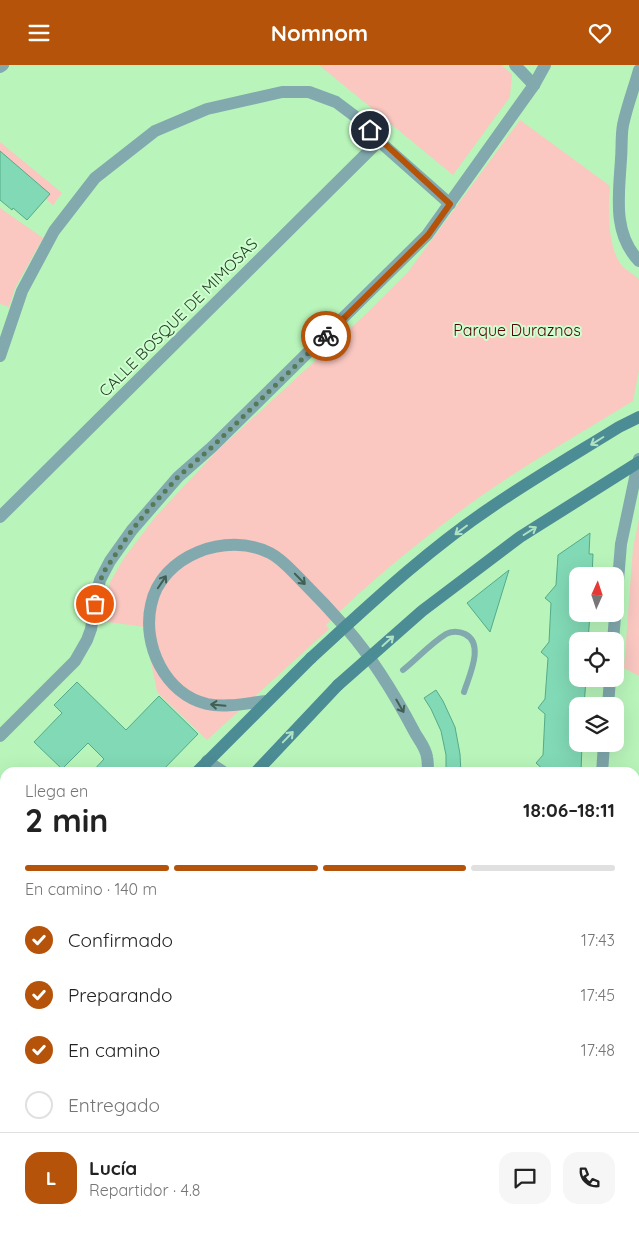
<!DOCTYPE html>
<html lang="es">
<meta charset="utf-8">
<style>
body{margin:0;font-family:Quicksand,sans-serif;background:#f6f6f6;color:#222;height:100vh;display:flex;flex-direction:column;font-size:19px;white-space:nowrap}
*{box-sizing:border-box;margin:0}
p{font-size:16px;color:#767676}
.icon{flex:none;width:28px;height:28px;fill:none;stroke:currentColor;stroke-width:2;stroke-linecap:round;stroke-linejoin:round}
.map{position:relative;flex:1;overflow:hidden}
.sheet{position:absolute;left:0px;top:702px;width:640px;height:466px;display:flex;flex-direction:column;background:#fff;border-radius:15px 15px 0 0;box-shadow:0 5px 20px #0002}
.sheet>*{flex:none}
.needle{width:32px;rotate:3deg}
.buttons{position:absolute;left:569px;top:502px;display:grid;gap:10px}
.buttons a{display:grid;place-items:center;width:55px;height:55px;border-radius:10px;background:#fff;box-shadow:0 5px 20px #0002;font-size:25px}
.pin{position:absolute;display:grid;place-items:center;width:42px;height:42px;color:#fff;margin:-21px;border:2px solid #fff;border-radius:50%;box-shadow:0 1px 5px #0007}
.courier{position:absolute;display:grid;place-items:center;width:50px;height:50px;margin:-25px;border:4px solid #b45309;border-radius:50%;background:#fff;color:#222;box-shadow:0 1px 6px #0007}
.overview em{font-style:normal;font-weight:700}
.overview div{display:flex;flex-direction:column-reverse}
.overview{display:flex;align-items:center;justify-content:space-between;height:85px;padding:0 25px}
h1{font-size:32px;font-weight:700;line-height:38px}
.bar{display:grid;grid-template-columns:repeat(4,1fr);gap:8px 5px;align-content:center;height:60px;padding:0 25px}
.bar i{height:6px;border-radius:4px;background:#e0e0e0}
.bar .selected{background:#b45309}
.bar p{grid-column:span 4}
.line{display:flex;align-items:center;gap:12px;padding:0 25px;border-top:1px solid #e0e0e0}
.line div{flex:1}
.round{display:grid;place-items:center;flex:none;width:52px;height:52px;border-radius:15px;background:#f6f6f6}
ol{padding:0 25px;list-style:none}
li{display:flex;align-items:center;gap:15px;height:55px}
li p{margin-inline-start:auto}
li .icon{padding:5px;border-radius:50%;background:#b45309;color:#fff;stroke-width:4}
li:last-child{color:#767676}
li i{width:28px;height:28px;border:2px solid #e0e0e0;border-radius:50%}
header{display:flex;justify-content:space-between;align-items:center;height:65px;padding:0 25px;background:#b45309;color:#fff;font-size:22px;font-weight:700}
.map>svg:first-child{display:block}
</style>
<header><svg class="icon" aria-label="menu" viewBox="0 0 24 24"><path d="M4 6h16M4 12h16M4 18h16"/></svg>Nomnom<svg class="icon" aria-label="heart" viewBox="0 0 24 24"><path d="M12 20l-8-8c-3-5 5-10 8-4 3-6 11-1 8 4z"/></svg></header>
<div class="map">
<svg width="639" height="1168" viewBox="0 0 639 1168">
<rect width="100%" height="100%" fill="#b9f5bb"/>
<g fill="#fac7c1">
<polygon points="319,0 501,0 512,9 510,32 453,110"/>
<path d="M520,55L610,121C608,143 607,184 623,202C628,206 634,210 639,214V305L633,336C582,367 530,397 481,431C428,469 372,514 326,560L329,564L207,675L157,627L144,562L101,556L110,517L124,493L156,451L218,385L368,247L408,207Z"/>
<polygon points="0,77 62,128 53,140 46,134 49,129 0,90"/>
<polygon points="0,143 43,173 15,223 9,242 0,239"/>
<polygon points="639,454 639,611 624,603 633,483"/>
<polygon points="639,958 639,1052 635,1059 635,966"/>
</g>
<g fill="#82d9b5" stroke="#55ab89">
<polygon points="0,86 50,129 27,155 13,143 12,145 0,135"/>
<polygon points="590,468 589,489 593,489 592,511 578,511 578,549 590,549 588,576 578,576 578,614 586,614 584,641 578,641 578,679 582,679 581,708 547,708 536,698 543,690 545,649 538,643 545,634 548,593 541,587 549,577 551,538 545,533 556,520 558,490"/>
<polygon points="509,505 490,567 467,538"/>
<polygon points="77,617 126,665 159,631 198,669 160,708 91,708 104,694 88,678 62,704 34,677 62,648 54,640"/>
<polygon points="436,625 443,636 455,662 460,689 461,708 446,708 446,690 441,666 431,644 424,633"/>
</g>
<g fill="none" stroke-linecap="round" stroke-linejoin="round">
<g stroke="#81a9ae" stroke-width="6">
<path d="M403,605C417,594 430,579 446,569C451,566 459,566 465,569C485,579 469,611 464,627"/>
<polyline points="635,867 639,852"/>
<polyline points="635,934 639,936"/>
</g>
<g stroke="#81a9ae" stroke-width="12">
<polyline points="515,0 534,20"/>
<polyline points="0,2 3,0"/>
<path d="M639,5C634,23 627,41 623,60C621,71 622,83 621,94C619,129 612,168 639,196"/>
<polyline points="0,291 22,226 54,166 95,113 155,66 207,44 282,27 309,27 336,37 360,55 379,76 450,139"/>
<polyline points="0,452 379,76"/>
<polyline points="613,576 621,479 639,394"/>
<path d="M267,636C247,638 226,643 207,639C165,629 142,580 151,540C161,490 227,466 270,488C282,494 291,505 301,515C317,531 332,547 347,564C374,595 395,630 414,666C418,674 426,683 427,692C428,697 428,703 428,708"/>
<polyline points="608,641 610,614"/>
<polyline points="0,671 75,596 87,575 91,564 97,527 100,515 110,496 132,465 178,412 212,382 427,170 534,20 545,0"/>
<polyline points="207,696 225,708"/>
<polyline points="602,708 604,679"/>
<polyline points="635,1088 639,1081"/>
<polyline points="26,1168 30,1164"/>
<polyline points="205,1168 209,1164"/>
<polyline points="422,1168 426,1164"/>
<polyline points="580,1168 584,1164"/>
</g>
<g stroke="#4c8c94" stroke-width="12">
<polyline points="196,708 311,593"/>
<polyline points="255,708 338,620"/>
<polyline points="0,903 5,898"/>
<polyline points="0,964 5,959"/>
</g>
<g stroke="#4c8c94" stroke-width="12">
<path d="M311,593C369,540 427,485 493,441C534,413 577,388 619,362L639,352"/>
<polyline points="338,620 422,546 520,472 639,397"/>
</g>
</g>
<defs><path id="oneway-shaft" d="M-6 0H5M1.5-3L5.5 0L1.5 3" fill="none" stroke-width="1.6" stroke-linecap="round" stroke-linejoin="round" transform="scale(1.25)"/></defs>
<g stroke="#aee2c1">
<use href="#oneway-shaft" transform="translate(597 376) rotate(148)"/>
<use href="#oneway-shaft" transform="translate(461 465) rotate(143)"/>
<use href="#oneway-shaft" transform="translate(530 466) rotate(-32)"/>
<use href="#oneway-shaft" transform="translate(388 576) rotate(-42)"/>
<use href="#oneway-shaft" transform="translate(288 672) rotate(-46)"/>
</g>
<g stroke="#415f52">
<use href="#oneway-shaft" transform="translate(300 514) rotate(46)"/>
<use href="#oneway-shaft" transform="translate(162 517) rotate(-56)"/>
<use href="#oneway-shaft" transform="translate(218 640) rotate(-175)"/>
<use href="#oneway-shaft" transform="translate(400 641) rotate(60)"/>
</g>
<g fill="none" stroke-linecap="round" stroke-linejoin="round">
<polyline stroke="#557a56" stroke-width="5" stroke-dasharray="0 9" points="95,539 100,516 105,505 132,465 148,445 178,412 212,382 326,271"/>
<polyline stroke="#b45309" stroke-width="6" points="326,271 428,170 450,139 370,65"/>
</g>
<g text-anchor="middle" stroke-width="4" stroke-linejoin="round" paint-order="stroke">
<g font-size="16" fill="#1f3720" stroke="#cfffd0">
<text transform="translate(178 252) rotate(-45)" y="6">CALLE BOSQUE DE MIMOSAS</text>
</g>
<g font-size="16" fill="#540408" stroke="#cfffd0">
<text x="517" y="271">Parque Duraznos</text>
</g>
</g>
</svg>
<div class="buttons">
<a><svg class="needle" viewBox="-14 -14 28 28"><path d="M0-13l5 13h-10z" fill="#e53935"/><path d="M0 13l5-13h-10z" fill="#767676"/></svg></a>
<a><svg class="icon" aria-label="locate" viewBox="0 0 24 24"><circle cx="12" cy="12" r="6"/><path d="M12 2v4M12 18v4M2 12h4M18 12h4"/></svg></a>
<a><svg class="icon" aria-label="layers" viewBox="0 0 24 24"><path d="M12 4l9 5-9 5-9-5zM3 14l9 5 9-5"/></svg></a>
</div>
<div class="pin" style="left:95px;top:539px;background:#ea580c"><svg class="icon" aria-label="bag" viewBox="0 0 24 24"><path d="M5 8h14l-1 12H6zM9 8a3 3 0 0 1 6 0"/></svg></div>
<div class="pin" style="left:370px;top:65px;background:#1f2937"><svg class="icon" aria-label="home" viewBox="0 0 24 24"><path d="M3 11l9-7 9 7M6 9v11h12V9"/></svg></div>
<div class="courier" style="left:326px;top:271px"><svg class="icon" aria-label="bike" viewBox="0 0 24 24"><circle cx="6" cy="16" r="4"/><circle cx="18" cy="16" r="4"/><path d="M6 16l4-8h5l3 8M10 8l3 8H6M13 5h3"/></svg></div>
<section class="sheet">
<div class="overview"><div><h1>2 min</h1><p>Llega en</p></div><em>18:06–18:11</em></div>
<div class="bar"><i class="selected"></i><i class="selected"></i><i class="selected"></i><i></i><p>En camino · 140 m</p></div>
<ol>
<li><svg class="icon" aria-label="check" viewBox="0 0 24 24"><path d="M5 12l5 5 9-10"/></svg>Confirmado<p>17:43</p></li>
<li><svg class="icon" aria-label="check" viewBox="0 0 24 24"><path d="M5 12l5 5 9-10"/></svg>Preparando<p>17:45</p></li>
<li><svg class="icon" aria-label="check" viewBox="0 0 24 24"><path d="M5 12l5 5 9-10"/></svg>En camino<p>17:48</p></li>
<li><i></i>Entregado</li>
</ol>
<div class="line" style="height:90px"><b class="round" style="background:#b45309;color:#fff">L</b><div><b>Lucía</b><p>Repartidor · 4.8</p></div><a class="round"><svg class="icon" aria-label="chat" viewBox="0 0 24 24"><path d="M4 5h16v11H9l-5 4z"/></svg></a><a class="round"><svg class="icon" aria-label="phone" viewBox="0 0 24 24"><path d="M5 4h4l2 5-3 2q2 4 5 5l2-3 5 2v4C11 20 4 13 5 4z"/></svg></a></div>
</section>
</div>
